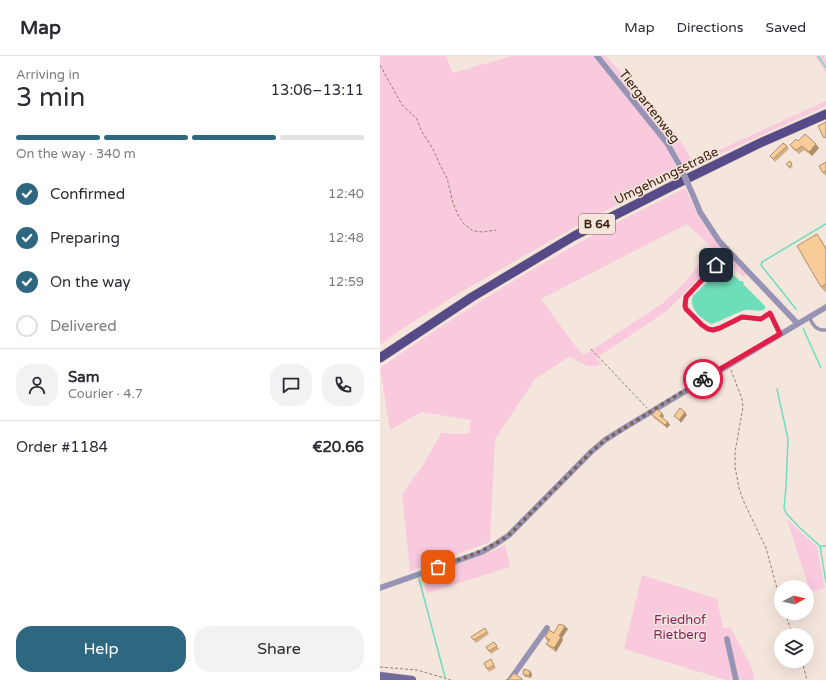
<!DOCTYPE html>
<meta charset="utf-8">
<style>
body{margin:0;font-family:"Varela Round",sans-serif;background:#f2f2f3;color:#2b2b33;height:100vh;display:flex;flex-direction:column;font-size:15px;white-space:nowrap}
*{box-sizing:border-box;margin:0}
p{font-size:13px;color:#7c7c81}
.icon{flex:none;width:22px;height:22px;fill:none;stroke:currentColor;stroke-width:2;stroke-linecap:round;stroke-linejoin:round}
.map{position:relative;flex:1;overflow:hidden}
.sheet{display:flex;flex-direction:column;background:#fff;width:380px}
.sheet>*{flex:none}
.needle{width:26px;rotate:83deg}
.fabs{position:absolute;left:394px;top:524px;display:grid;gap:8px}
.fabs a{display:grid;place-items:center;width:40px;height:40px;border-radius:50%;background:#fff;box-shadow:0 4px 16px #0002;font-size:20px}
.pin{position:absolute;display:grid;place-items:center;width:34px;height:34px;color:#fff;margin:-17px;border-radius:8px;box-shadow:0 2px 6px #0006}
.courier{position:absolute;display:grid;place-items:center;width:40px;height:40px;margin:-20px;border:3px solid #e11d48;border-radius:50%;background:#fff;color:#222;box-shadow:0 1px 5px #0007}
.head em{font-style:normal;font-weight:600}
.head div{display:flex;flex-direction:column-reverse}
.head{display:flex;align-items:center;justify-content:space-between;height:68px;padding:0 16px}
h1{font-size:26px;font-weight:600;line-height:30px}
.bar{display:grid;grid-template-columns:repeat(4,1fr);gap:6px 4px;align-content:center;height:48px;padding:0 16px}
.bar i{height:5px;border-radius:3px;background:#e1e1e2}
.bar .active{background:#2e6780}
.bar p{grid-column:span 4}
.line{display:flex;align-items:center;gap:10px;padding:0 16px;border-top:1px solid #e1e1e2}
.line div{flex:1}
.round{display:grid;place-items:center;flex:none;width:42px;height:42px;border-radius:16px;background:#f2f2f3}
ol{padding:0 16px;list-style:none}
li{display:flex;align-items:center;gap:12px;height:44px}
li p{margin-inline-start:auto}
li .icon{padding:4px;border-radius:50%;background:#2e6780;color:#fff;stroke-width:4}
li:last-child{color:#7c7c81}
li i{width:22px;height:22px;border:2px solid #e1e1e2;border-radius:50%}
.action{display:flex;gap:8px;margin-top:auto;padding:8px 16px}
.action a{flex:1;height:46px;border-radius:16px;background:#2e6780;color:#fff;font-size:16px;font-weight:600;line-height:46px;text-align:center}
.action a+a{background:#f2f2f3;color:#2b2b33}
header{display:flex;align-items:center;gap:24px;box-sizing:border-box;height:56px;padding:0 20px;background:#fff;border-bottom:1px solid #e1e1e2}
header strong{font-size:19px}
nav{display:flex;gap:22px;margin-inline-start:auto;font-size:14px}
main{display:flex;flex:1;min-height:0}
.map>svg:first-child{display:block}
</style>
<header>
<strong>Map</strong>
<nav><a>Map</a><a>Directions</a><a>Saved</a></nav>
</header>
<main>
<section class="sheet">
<div class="head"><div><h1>3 min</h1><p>Arriving in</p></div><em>13:06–13:11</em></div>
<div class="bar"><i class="active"></i><i class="active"></i><i class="active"></i><i></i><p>On the way · 340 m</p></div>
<ol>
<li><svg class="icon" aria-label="check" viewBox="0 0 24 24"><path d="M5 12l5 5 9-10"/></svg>Confirmed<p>12:40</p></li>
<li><svg class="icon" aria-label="check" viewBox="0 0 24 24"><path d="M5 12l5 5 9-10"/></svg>Preparing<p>12:48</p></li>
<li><svg class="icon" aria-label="check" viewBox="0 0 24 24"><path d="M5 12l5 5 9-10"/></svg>On the way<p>12:59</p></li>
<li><i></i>Delivered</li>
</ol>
<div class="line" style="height:72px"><a class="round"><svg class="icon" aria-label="person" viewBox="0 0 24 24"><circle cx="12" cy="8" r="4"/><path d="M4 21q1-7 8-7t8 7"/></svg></a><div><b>Sam</b><p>Courier · 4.7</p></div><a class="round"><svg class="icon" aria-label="chat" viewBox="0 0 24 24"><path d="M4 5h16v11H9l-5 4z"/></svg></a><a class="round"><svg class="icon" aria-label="phone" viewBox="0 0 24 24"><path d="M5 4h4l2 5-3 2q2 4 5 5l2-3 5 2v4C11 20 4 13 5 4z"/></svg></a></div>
<div class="line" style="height:52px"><div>Order #1184</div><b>€20.66</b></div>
<div class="action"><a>Help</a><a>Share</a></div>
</section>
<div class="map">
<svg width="446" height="624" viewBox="0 0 446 624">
<rect width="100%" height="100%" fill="#f5e6dd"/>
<g fill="#f9c9de" fill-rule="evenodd">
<path d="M0,0H66L73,17L132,0H213L285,89L299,117C239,147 181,178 123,212C81,236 39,260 0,289Z"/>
<polygon points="221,0 226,0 297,79 313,106 446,45 446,50 305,114 290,86"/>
<polygon points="435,0 444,0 446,4 446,17"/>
<path d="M305,132L317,157L336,186L367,218L364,221L340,200L288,254L216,302L222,308C210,314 200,307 190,300L155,323L115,383L110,486L30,515L22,438L44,408L61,377L89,378L91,364L41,356L10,374L0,312C63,267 130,226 197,188C232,168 269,151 305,132ZM307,168L332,192L306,225L283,247L204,299L198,294L161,243Z"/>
<polygon points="407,463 437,491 445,532 430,536"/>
<polygon points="125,489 130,511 47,537 44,529 62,522 60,514 113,495"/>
<polygon points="262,519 337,543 343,572 351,572 372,612 374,624 346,624 244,593"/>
</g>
<path fill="#6edeba" d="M344,213L348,214L360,225H363L364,229L385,250V253C378,257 373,253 366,254C354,257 344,264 332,268C322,264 308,252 313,240L340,214Z"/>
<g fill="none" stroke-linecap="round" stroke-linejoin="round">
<g stroke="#6edeba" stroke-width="1.5">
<polyline points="438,0 446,12"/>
<polyline points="416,253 381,209 382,206 446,168"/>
<polyline points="423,272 441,312"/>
<polyline points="397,333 408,383 406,431 404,452 406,457 419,471 440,490 446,526"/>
<polyline points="440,490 446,490"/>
<polyline points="39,523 65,621"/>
</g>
<defs>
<g id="lane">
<polyline points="336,209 306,241 305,249 306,253 322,269 328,273 333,274 340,272 361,261 381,263 390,257 400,278"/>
<path d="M429,261C433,269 436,275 446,274"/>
<polyline points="43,517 45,523 60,518"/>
</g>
<g id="street">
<polyline points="217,0 287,87 300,110"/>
<polyline points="313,139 320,156 339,185 417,267"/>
<polyline points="0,532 102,496 116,488 129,479 211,396 225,384 244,372 446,251"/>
<polyline points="347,583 356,624"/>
<polyline points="130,624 167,572"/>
</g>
<polyline id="secondary" points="0,620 32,624"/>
<polyline id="primary" points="0,302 92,241 194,180 290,131 380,87 446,58"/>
</defs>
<use href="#lane" stroke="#d3c2b7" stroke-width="4"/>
<use href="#street" stroke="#d3c2b7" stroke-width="6"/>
<use href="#secondary" stroke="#d3c2b7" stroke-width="9"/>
<use href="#primary" stroke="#d3c2b7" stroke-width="10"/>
<g stroke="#937e70" stroke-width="1" stroke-dasharray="3 2" stroke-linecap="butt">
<polyline points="0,9 22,49 37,63 41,74 53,93 62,113 67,122 73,147 78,159 84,168 93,175 103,176 116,174"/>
<polyline points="211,293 267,352"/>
<polyline points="351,314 362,343 363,351 355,396 355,411 359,432 363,444 386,492 401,547"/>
<polyline points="405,557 413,579"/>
<polyline points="422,605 427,624"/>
<polyline points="0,611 37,614 71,624"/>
</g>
<use href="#lane" stroke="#9793b6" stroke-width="3"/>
<use href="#street" stroke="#9793b6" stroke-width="5.5"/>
<use href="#secondary" stroke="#70699c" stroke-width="8"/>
<use href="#primary" stroke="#564b88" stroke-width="9"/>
<defs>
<polyline id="street-bridge" points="300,110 313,139"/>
</defs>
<use href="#street-bridge" stroke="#d3c2b7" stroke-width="6" stroke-linecap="butt"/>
<use href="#street-bridge" stroke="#9793b6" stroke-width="5.5"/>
</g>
<g fill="#d5af84">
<polygon points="418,85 439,92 432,100 424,94 419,98 413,93 410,89"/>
<polygon points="407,90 409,93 395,106 390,100"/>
<polygon points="410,105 413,110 410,113 406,108"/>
<polygon points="446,106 446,120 443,117"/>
<polygon points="441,183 446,192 446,235 445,236 441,231"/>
<polygon points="272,359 284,360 282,362 290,369 287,372 274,362"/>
<polygon points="105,572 109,578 96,587 91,581"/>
<polygon points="188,573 182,582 183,584 176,596 169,591 166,588 168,586 167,585 165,581 174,577"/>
<polygon points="114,586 119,593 111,598 106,591"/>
<polygon points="111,603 116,612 109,616 104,607"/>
<polygon points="150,615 152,618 151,622 145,621 143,618"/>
</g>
<g fill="#ae8f6b">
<polygon points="436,88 439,92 432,100 429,96"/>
<polygon points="305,356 307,359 301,367 299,364"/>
<polygon points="282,357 284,360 282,362 280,360"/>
<polygon points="288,366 290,369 287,372 285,369"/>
<polygon points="185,570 188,573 182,582 183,584 176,596 174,592 179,580"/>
<polygon points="150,615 152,618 151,622 149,620"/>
</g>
<g fill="#f8cc99" stroke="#ae8f6b">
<polygon points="446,66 446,81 444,82 438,70"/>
<polygon points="425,78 436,88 429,96 422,90 416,94 410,89 416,83 418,85"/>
<polygon points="403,87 407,90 393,103 390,100"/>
<polygon points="410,105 412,108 409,111 406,108"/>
<polygon points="446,106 446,115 443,117 439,110"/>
<polygon points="437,178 446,193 446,228 441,231 417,190"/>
<polygon points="300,352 305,356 299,364 294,360"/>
<polygon points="277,353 282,357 280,360 288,366 285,369 272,359"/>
<polygon points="179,568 185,570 179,580 181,581 174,592 166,588 170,584 165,581 169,574 174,577"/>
<polygon points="105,572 107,576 94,584 91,581"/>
<polygon points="114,586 117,590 109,595 106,591"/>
<polygon points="111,603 114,609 107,613 104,607"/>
<polygon points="144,613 150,615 149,620 143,618"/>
<polygon points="134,617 142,623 142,624 126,624 129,623"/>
</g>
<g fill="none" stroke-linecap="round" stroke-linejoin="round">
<path stroke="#7b6355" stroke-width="4" stroke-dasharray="0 7.2" d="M58,511C83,502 107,495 129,479L211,396L225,384L323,323"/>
<polyline stroke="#e11d48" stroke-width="5" points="323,323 400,278 390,257 381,263 362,261 340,272 333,274 328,273 322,269 306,253 305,250 306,241 336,209"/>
</g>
<g text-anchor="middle" stroke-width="3" stroke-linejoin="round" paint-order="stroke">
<rect fill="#f5e6dd" stroke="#71594b" stroke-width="1" x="199" y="158" width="36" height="20" rx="3"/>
<g font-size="12" font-weight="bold" fill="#391d0c">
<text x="217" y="172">B 64</text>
</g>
<g font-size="13" fill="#391d0c" stroke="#f5e6dd">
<text transform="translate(270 50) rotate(52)" y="5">Tiergartenweg</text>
<text transform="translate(286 119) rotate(-26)" y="5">Umgehungsstraße</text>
</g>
<g font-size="13" fill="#87235c" stroke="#f5e6dd">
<text x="300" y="568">Friedhof<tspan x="300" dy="15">Rietberg</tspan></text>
</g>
</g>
</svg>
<div class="fabs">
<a><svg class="needle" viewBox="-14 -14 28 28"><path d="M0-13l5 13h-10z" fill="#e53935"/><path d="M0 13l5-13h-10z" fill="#7c7c81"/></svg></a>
<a><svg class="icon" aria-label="layers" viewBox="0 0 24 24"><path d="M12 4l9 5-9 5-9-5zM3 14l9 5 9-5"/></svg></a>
</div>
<div class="pin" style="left:58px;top:511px;background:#ea580c"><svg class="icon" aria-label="bag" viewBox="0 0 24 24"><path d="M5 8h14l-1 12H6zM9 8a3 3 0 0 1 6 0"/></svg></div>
<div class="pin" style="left:336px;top:209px;background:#1f2937"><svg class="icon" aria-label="home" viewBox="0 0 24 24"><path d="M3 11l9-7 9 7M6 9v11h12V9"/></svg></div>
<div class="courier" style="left:323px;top:323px"><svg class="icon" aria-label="bike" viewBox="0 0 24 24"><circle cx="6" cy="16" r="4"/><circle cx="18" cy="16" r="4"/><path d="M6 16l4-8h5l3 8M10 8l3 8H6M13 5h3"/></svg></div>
</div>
</main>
